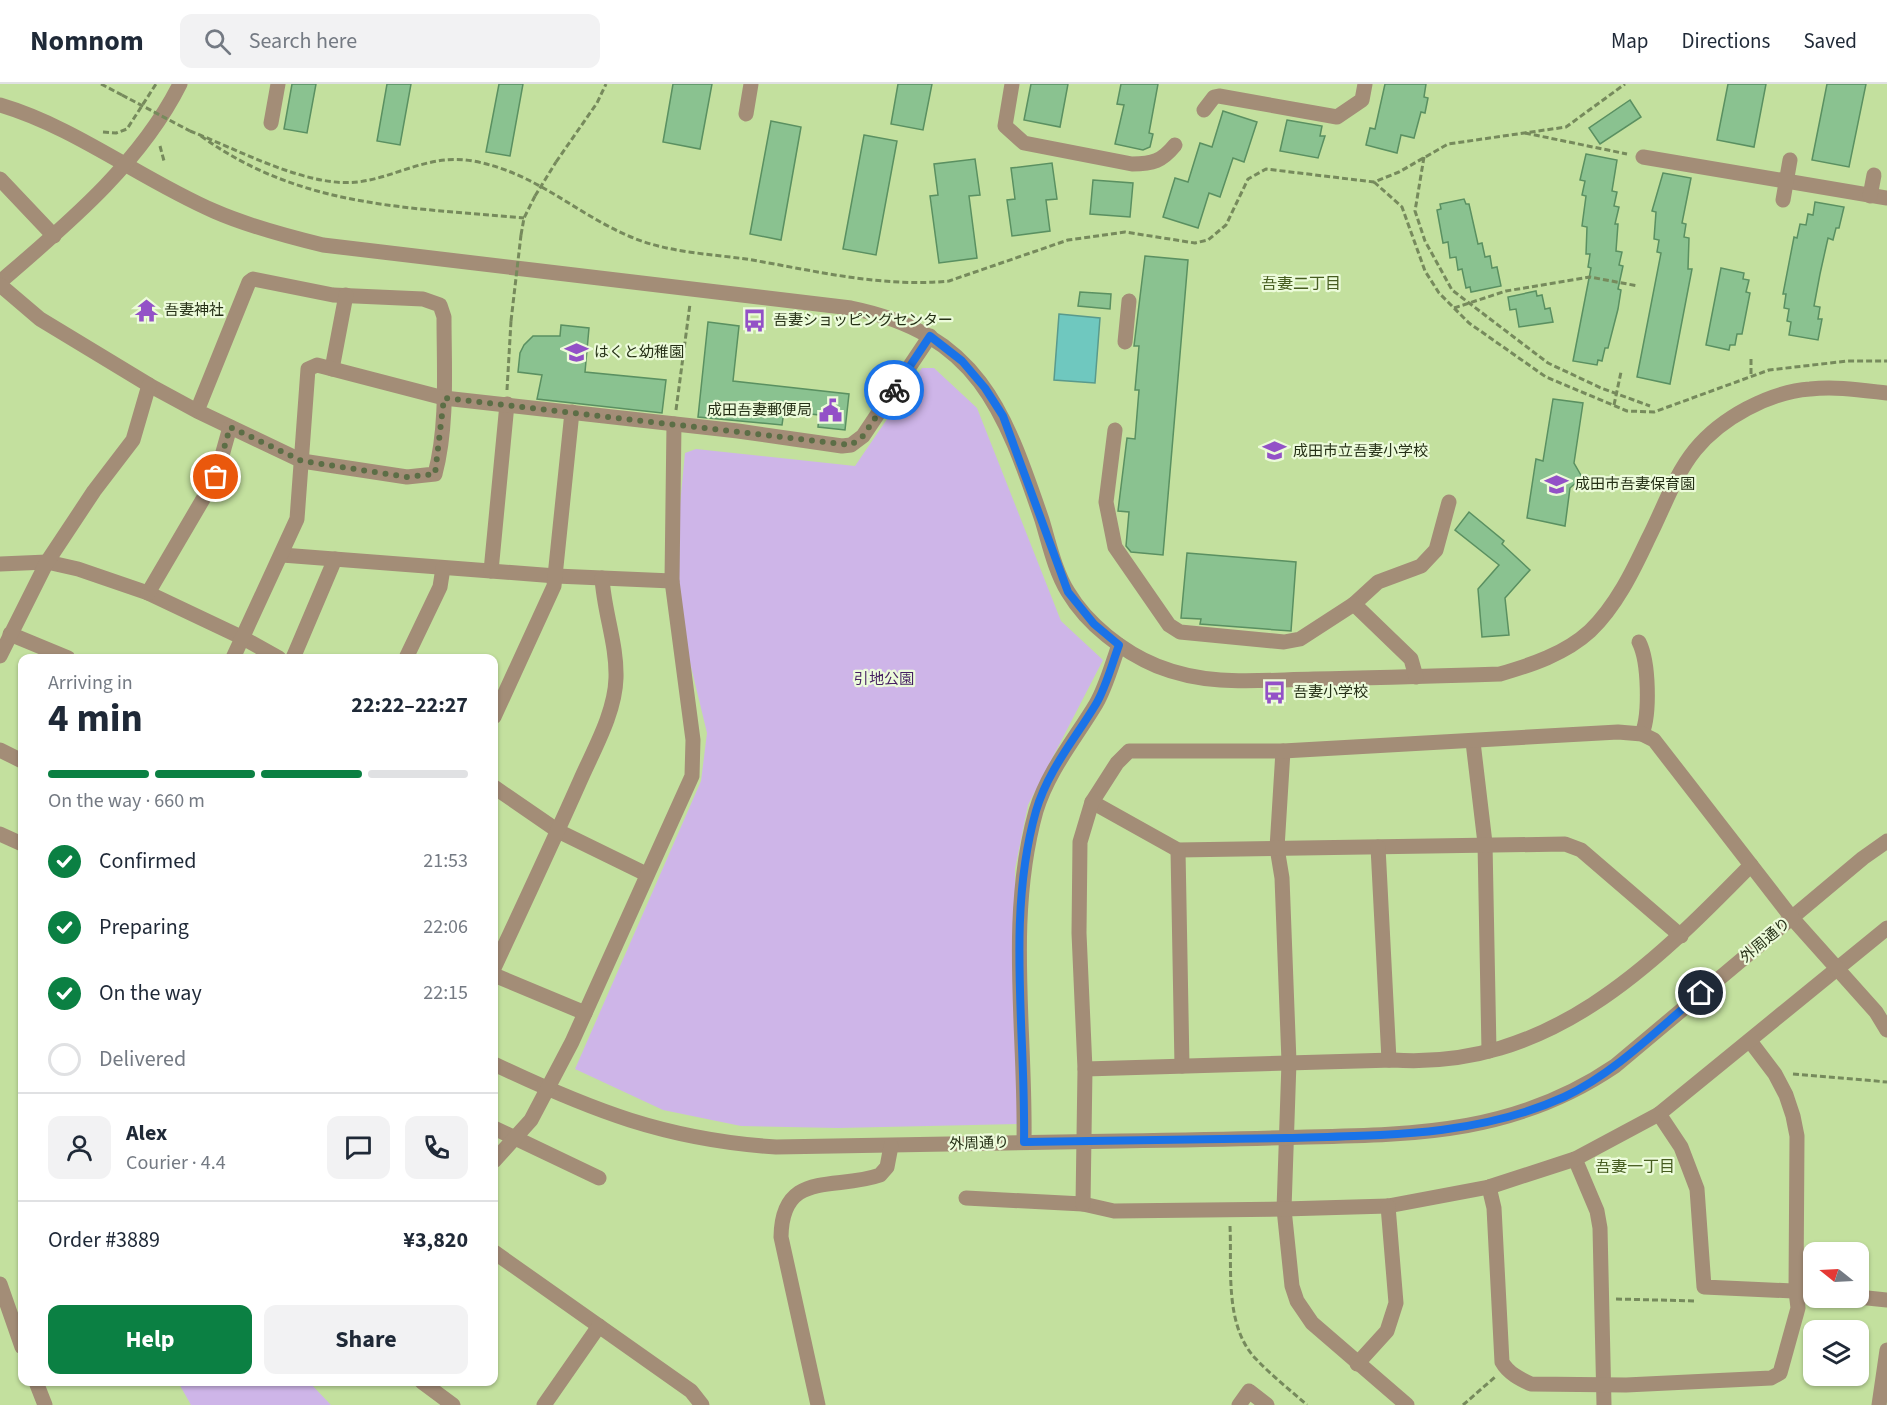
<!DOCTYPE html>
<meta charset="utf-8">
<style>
body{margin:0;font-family:"Source Sans 3","Noto Sans JP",sans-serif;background:#f2f2f3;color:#1f2937;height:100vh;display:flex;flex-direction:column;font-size:22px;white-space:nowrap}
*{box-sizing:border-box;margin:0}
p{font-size:20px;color:#747a83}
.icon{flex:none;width:33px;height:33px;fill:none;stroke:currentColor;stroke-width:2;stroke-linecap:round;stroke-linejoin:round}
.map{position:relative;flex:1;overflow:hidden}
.side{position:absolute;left:18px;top:570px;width:480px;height:732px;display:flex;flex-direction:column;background:#fff;border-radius:12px;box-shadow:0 2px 4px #0004}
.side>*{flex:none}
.needle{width:39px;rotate:288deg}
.tools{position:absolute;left:1803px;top:1158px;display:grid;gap:12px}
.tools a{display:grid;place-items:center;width:66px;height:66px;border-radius:12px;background:#fff;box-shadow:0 2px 4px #0004;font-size:30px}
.pin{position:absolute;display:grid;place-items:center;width:51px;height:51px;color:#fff;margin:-26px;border:3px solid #fff;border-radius:50%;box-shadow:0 2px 6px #0007}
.courier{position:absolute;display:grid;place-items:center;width:60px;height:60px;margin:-30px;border:4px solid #1a73e8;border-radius:50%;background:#fff;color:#222;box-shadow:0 2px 8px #0007}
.headline em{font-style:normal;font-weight:700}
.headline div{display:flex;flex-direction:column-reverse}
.headline{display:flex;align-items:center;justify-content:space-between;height:102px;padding:0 30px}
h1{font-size:39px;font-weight:700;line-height:45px}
.bar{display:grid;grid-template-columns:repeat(4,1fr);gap:9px 6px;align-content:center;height:72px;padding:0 30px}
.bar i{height:8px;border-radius:4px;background:#e0e1e3}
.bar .current{background:#0b8043}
.bar p{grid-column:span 4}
.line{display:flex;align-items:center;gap:15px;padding:0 30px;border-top:2px solid #e0e1e3}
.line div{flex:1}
.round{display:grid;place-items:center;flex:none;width:63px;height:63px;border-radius:12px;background:#f2f2f3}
ol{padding:0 30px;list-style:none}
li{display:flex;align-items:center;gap:18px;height:66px}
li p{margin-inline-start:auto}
li .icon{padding:6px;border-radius:50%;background:#0b8043;color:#fff;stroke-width:4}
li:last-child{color:#747a83}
li i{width:33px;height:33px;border:3px solid #e0e1e3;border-radius:50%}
.action{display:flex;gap:12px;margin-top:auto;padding:12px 30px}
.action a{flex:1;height:69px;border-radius:12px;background:#0b8043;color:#fff;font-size:24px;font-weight:700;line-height:69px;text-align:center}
.action a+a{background:#f2f2f3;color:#1f2937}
header{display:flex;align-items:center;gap:36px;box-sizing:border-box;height:84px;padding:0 30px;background:#fff;border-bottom:2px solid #e0e1e3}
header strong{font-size:28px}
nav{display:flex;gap:33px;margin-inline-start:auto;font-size:21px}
.search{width:420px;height:54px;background:#f2f2f3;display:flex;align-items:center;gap:15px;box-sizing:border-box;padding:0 21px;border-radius:12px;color:#747a83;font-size:22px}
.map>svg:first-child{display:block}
</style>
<header>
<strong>Nomnom</strong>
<div class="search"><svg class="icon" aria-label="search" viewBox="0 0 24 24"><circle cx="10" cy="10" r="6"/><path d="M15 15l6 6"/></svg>Search here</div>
<nav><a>Map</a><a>Directions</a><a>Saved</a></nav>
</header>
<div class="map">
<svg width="1887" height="1321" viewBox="0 0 1887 1321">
<rect width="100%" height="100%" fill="#c3e09e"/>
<g fill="#ceb5e8">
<polygon points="922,284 934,284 977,324 1061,537 1103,576 1028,721 1015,785 1018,1040 838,1044 741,1042 663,1026 575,985 701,697 707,649 680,537 676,462 685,369 696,365 855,382"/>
<polygon points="178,1298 309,1298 331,1321 191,1321"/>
</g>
<polygon fill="#6fc8bf" stroke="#599a8c" stroke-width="1.5" points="1059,230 1100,234 1095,299 1054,296"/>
<g fill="#8ac290" stroke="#5a9061" stroke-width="1.5">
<polygon points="292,0 316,0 307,49 284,45"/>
<polygon points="387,0 411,0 400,61 377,57"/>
<polygon points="499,0 523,0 510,72 486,68"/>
<polygon points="673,0 712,0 700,65 663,58"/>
<polygon points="898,0 932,0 923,46 891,40"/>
<polygon points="1031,0 1068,0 1060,43 1024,36"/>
<polygon points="1121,0 1158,0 1149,49 1153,50 1150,63 1143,66 1115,60 1124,21 1117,20"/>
<polygon points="1385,0 1426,0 1424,13 1428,14 1425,29 1421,28 1414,54 1401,51 1397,69 1366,61 1370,44 1375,45"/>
<polygon points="1728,0 1766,0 1754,63 1717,56"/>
<polygon points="1827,0 1866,0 1849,83 1812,76"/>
<polygon points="1630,16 1641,33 1600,60 1589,44"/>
<polygon points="1223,27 1257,38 1244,78 1233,74 1220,113 1209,109 1198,144 1163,133 1175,94 1188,98 1200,59 1212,63"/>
<polygon points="1287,36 1322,42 1320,52 1325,52 1318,74 1280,67"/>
<polygon points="771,37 801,43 781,156 750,150"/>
<polygon points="864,51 897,57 876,171 843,165"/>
<polygon points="1586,70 1617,76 1612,107 1617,108 1614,122 1619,123 1615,140 1618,140 1616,167 1622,168 1619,181 1623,182 1618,205 1621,206 1618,225 1608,264 1605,264 1602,277 1598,276 1597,281 1573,277 1591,184 1588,183 1590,170 1586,170 1587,143 1582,142 1586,112 1582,111 1585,97 1580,96"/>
<polygon points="975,75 980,111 969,112 977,174 939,179 930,112 938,111 934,80"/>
<polygon points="1052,79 1057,115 1046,116 1050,147 1012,152 1007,116 1015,115 1011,84"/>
<polygon points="1663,89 1691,94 1682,139 1686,140 1684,153 1689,154 1688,185 1692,185 1670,300 1637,293 1661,169 1657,168 1659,156 1654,155 1656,128 1652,127"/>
<polygon points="1093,96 1133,99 1130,133 1090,130"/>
<polygon points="1464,115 1466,120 1469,120 1478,160 1482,159 1485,173 1490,172 1492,184 1497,183 1501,202 1471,208 1470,203 1466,204 1462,185 1458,186 1456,173 1450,174 1448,158 1443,159 1437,126 1441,125 1440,120"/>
<polygon points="1815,118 1844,123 1839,144 1836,144 1833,156 1828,154 1820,190 1814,222 1820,223 1818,235 1822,235 1818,256 1789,251 1791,238 1787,237 1789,225 1784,224 1786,210 1783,210 1794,153 1797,154 1800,140 1806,141 1808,130 1813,131"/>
<polygon points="1145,172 1188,176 1163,471 1131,468 1126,462 1129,428 1118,427 1127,354 1135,355 1139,306 1135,306 1139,262 1134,262"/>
<polygon points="1721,184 1744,189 1743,195 1749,196 1746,208 1750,209 1742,250 1737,250 1735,261 1730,261 1729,266 1706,261"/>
<polygon points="1536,207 1537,212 1542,211 1545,225 1550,224 1553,238 1519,243 1516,225 1510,226 1508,213"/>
<polygon points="1080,208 1111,210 1110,225 1078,222"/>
<polygon points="708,238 739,242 733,297 849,310 845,346 818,343 819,331 784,327 782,341 698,333"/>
<polygon points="561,241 589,244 585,288 666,296 662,329 537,315 542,291 518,288 520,269 524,261 533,252 560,252"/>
<polygon points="1553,315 1583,319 1574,379 1582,393 1570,404 1565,442 1527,434 1536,375 1543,377"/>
<polygon points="1469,428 1504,457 1502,460 1530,486 1505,514 1509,551 1482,553 1478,505 1499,481 1455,446"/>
<polygon points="1187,469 1296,478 1291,547 1200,540 1201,535 1181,534"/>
</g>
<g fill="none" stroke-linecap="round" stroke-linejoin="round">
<g stroke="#768a5c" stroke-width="3" stroke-dasharray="6 3" stroke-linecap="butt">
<polyline points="101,0 122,11"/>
<path d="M190,47C237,65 307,104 358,98C397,93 431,69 473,77C537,89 574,129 631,153C666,168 709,170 746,175C812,186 882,204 949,197L1068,156L1125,148L1195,159L1208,156L1226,141L1248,95L1266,85L1374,98L1399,88L1448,60L1566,43L1625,0"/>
<polyline points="103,48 116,49 127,45 156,0"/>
<polyline points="1525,49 1627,70"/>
<path d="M201,52C301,124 406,123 524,134"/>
<polyline points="160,62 164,77"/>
<polyline points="1424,73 1415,127 1425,157 1452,206 1548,279 1601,304 1650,322"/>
<polyline points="556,78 597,19 606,0"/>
<polyline points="1374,98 1402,123 1425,187 1439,209 1469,239 1546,293 1627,327 1654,328 1769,286 1848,277 1887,277"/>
<polyline points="521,151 524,134 535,112"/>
<polyline points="1454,224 1506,207 1590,193 1638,202"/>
<polyline points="1751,275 1751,293"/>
<polyline points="507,306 511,237"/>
<polyline points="1614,321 1621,288"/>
<polyline points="676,326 690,220"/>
<polyline points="1793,990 1887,998"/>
<path d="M1230,1142C1232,1184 1224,1242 1256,1275C1271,1291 1290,1306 1307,1321"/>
<polyline points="1616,1215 1697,1217"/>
<polyline points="1463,1321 1495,1293"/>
</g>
<g stroke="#a38d77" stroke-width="15">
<path d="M1012,0L1005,42L1024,59L1132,80C1153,80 1162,77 1175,61"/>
<path d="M0,21C75,43 142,96 214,127C248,142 286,152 323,161L851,224C978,250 1004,325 1042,436C1049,459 1055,487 1068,508C1087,540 1123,568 1157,582C1209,603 1259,596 1314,595C1376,594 1438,592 1500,590C1531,581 1565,570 1590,547C1616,522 1633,487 1648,455C1663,426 1674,392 1695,366C1721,334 1769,308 1810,305C1835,302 1861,306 1887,309"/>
<polyline points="1204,26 1214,13 1219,12 1337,33 1362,16 1365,0"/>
<polyline points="746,30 751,0"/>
<polyline points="271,39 278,0"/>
<polyline points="1643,73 1887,114"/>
<polyline points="0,95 54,152"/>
<polyline points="1870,112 1874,91"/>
<polyline points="1783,116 1790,76"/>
<path d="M0,198C66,141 140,80 180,0"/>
<path d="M0,201L40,235L149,301L197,327L302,377L407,393L435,390C448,341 444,284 444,233L440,221L423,215L333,211L253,195L249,198L197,327"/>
<polyline points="1125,258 1129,217"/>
<polyline points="332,285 346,211"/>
<polyline points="1115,346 1106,418 1115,463 1169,541 1180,548 1284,558 1300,555 1354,520 1378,498 1421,482 1436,466 1449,418"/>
<polyline points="282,471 556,492 672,497"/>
<polyline points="0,480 47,478 78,485 148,509 243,554 279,574"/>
<polyline points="491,487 507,320"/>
<polyline points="148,509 216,393 230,343"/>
<polyline points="1354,520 1411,575 1416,593"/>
<polyline points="10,550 68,574"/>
<path d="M1639,558C1649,578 1650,630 1642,650"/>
<polyline points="0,572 47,478 94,407 133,356 149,301"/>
<polyline points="233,574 297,435 308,285 317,281 444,314 738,347 842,362 851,361 863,352 930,252"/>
<polyline points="293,574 335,475"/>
<polyline points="406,574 440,503 443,484"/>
<polyline points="494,633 554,502 572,328"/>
<polyline points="1473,658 1485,759 1489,967"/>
<polyline points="0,666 22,677"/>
<polyline points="1283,667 1277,764 1282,794 1289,978 1284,1125 1292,1202 1297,1217 1312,1239 1407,1321"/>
<polyline points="494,703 558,747 646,790"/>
<polyline points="1092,718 1178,766 1565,760 1581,766 1681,852"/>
<polyline points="0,750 22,760"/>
<polyline points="1378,763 1389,976"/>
<polyline points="1178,766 1182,982"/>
<path d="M494,884C523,822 552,760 580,697C594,665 615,629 616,594C617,560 604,528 602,494"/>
<polyline points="494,891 585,929"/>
<path d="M494,980C591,1026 666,1056 776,1063C891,1062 1005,1058 1120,1057C1183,1056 1245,1055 1307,1053C1420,1051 1518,1048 1615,982L1863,774L1887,757"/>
<path d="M1085,985L1393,976C1548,986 1651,883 1751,781"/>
<polyline points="1659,1030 1681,1063 1697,1105 1704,1203 1814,1208"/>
<polyline points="494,1044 599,1094"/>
<path d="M1024,1058C1026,948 1006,834 1036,727C1048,687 1075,655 1096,620C1106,603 1112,580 1119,561"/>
<polyline points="1575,1075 1597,1127 1600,1144 1604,1321"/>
<polyline points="494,1077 531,1036 572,958 692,692 693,656 672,497 674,340"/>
<path d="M1489,1103L1494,1124L1502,1278C1508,1289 1520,1295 1531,1300L1626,1301L1771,1294L1780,1289L1798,1224L1796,1207L1797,1052L1793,1032L1786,1011L1775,990L1750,957"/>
<polyline points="966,1114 1083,1120 1114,1127 1284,1125 1388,1122 1489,1103 1575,1075 1659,1030 1887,844"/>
<polyline points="1083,1120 1085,985 1079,849 1080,758 1092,718 1117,679 1129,667 1283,667 1618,648 1642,650 1654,656 1792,834 1876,928 1887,946"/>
<polyline points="494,1168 691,1307 702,1321"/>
<polyline points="0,1200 22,1263"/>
<polyline points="1858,1213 1887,1216"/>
<polyline points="1357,1280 1387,1247 1396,1219 1388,1122"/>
<polyline points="36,1298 45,1321"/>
<polyline points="422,1298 453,1321"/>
<polyline points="544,1321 599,1242"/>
<path d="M818,1321L781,1153C782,1085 835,1107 880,1091L887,1083L891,1062"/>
<polyline points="1239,1321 1249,1307 1267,1321"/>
<polyline points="1879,1321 1887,1266"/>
</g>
<g stroke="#768a5c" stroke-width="3" stroke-dasharray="6 3" stroke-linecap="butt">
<polyline points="122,11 190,47"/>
<polyline points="535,112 556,78"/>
<polyline points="511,237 521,151"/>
</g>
</g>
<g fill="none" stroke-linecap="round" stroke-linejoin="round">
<polyline stroke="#5c6e46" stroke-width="6" stroke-dasharray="0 10.8" points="216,393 230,343 302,377 407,393 435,390 444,314 851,361 863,352 894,306"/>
<path stroke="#1a73e8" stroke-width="8" d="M894,306L930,252L962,277L985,304L1003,332L1068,508L1094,540L1119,561C1112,580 1106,603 1096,620C1075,655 1048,686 1036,727C1006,832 1026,949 1024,1058C1112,1056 1200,1056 1287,1054C1382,1051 1476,1053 1564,1013C1615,989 1658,945 1701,909"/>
</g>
<defs>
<symbol id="temple-bare" viewBox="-9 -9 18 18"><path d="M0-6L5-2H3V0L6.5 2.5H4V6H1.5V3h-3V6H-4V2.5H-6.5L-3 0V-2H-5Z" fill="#9351c7" stroke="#ecfbda" stroke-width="2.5" paint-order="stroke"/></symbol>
<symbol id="bus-bare" viewBox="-9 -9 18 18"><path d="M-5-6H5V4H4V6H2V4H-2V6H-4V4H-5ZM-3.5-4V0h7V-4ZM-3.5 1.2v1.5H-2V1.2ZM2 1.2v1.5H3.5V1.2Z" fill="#9351c7" stroke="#ecfbda" stroke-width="2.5" paint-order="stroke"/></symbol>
<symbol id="school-bare" viewBox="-9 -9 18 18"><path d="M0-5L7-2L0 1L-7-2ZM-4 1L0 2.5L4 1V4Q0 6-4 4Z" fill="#9351c7" stroke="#ecfbda" stroke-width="2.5" paint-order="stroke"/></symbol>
<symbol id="civic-bare" viewBox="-9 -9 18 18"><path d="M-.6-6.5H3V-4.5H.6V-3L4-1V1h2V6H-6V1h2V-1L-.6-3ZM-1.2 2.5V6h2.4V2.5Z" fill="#9351c7" stroke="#ecfbda" stroke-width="2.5" paint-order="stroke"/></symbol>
</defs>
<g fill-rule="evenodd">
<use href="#temple-bare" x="130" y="210" width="33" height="33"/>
<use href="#bus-bare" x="738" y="220" width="33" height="33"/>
<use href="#school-bare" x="560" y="252" width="33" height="33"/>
<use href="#civic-bare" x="814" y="310" width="33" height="33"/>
<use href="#school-bare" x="1258" y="350" width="33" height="33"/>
<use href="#school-bare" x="1540" y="384" width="33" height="33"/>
<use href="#bus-bare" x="1258" y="592" width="33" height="33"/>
</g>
<g text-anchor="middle" stroke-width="4.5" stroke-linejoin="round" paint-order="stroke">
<g font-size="15" fill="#253016" stroke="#ecfbda" text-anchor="start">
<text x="164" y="231">吾妻神社</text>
<text x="773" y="241">吾妻ショッピングセンター</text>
<text x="594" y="273">はくと幼稚園</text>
<text x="812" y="331" text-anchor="end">成田吾妻郵便局</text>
<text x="1293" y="372">成田市立吾妻小学校</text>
<text x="1575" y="405">成田市吾妻保育園</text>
<text x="1293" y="613">吾妻小学校</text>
</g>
<g font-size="15" fill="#451f62" stroke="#ecfbda">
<text x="884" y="600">引地公園</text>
</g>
<g font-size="15" fill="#253016" stroke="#ecfbda">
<text transform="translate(1765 856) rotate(-40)" y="5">外周通り</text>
<text transform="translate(979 1059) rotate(-2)" y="5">外周通り</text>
</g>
<g font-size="16" fill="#465d20" stroke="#ecfbda">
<text x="1301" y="205">吾妻二丁目</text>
<text x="1635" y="1088">吾妻一丁目</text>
</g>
</g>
</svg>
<div class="tools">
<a><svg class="needle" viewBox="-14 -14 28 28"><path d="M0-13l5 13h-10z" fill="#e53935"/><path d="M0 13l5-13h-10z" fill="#747a83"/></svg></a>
<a><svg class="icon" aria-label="layers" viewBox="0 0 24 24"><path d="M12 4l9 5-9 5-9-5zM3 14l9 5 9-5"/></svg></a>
</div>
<div class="pin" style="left:216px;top:393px;background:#ea580c"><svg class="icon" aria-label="bag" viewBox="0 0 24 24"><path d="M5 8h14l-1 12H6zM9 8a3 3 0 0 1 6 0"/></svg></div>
<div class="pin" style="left:1701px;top:909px;background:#1f2937"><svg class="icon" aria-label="home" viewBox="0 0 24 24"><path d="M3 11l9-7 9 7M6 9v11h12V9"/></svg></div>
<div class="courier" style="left:894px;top:306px"><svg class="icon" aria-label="bike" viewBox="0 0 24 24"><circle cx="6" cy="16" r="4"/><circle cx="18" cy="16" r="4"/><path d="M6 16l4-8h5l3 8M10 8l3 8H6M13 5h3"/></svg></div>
<section class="side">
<div class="headline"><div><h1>4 min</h1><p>Arriving in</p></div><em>22:22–22:27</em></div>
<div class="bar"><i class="current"></i><i class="current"></i><i class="current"></i><i></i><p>On the way · 660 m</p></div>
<ol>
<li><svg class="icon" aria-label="check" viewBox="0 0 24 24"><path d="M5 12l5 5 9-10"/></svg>Confirmed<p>21:53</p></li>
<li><svg class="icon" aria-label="check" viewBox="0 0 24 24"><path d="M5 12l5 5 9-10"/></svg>Preparing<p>22:06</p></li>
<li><svg class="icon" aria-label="check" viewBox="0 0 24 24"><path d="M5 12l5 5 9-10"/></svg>On the way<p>22:15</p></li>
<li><i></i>Delivered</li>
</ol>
<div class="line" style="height:108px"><a class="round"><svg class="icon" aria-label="person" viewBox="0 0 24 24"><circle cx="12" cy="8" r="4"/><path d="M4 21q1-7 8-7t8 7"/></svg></a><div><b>Alex</b><p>Courier · 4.4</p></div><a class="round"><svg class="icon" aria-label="chat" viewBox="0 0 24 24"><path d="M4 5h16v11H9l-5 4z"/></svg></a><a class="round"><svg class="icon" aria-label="phone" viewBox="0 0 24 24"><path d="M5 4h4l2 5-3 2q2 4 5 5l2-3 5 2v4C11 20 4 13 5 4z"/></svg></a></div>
<div class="line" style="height:78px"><div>Order #3889</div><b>¥3,820</b></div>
<div class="action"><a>Help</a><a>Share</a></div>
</section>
</div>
